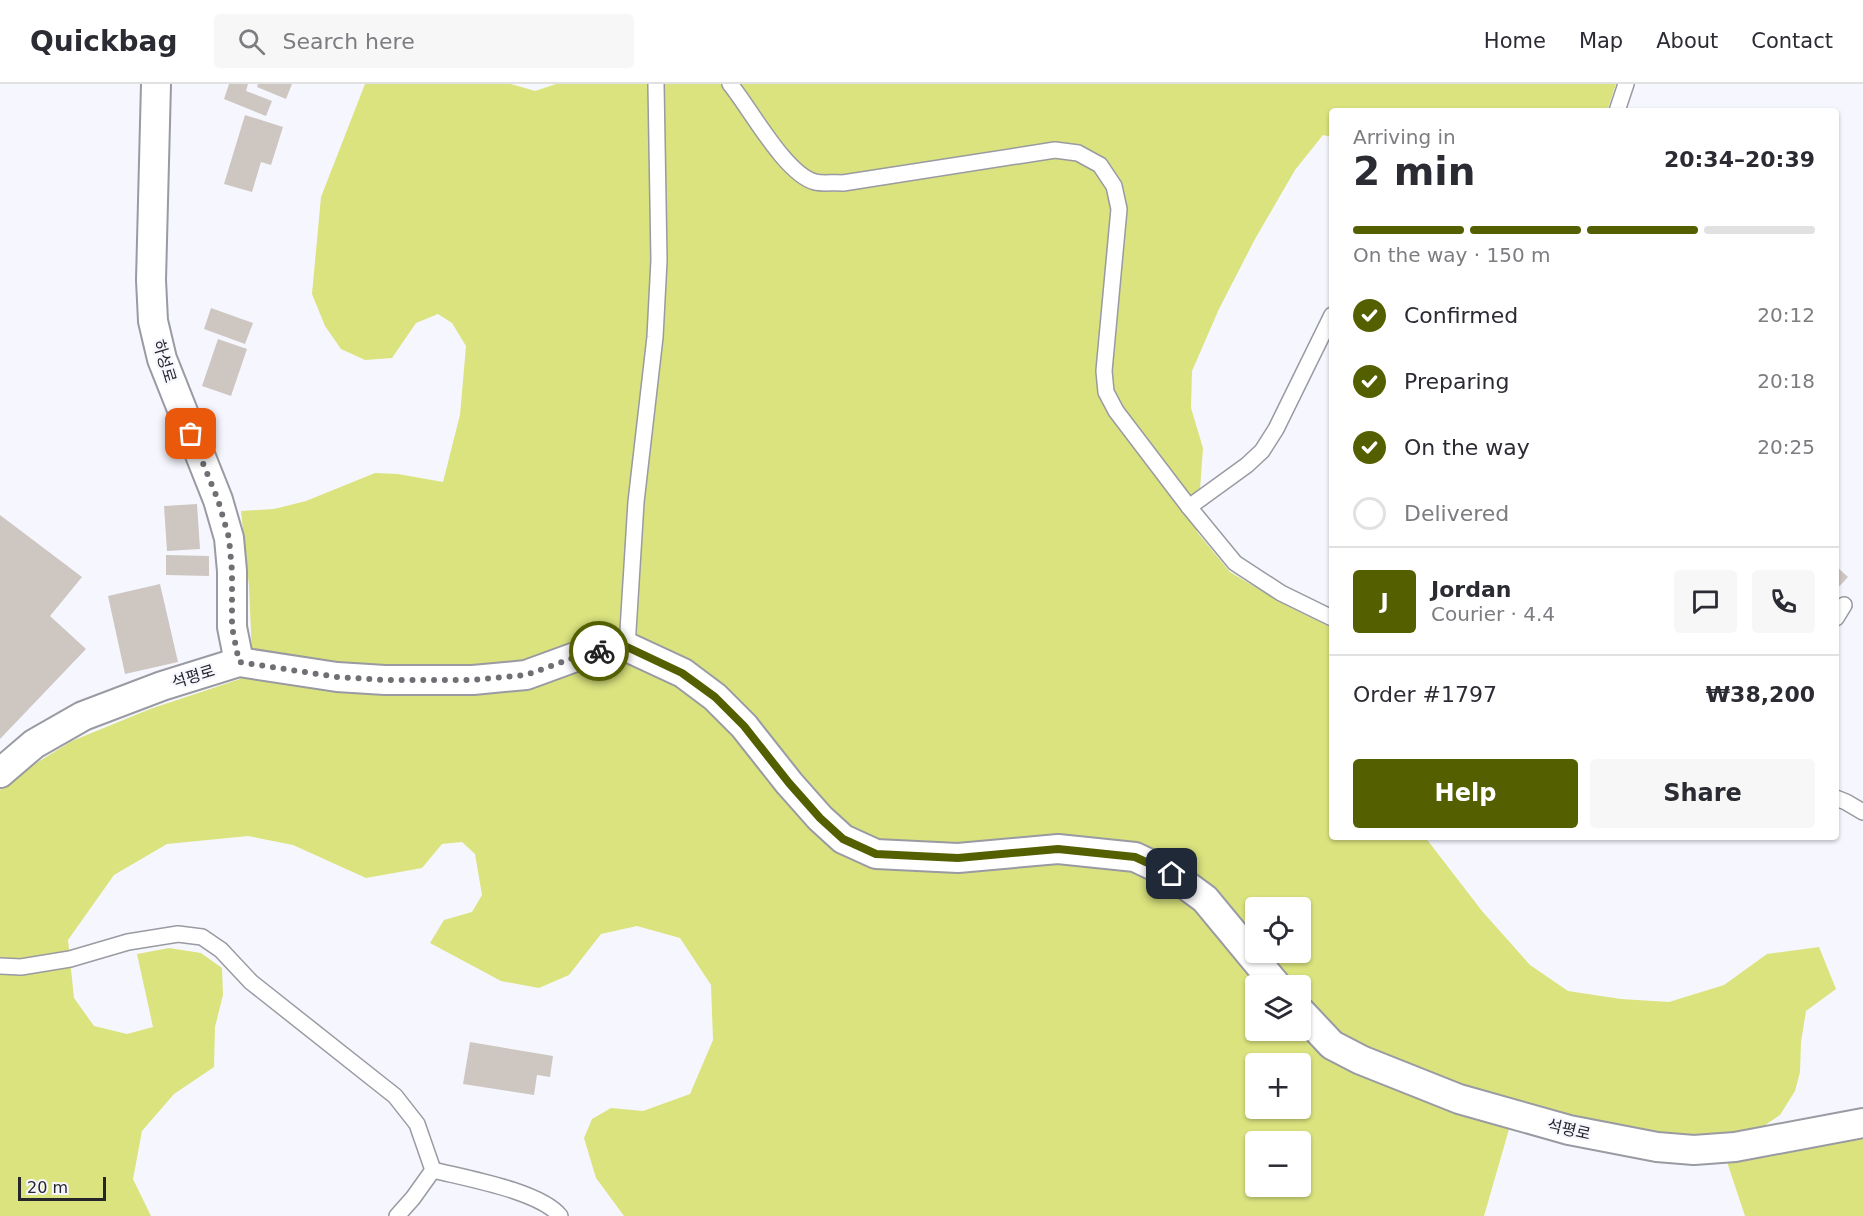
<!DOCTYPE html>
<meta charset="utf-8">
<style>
body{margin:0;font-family:"DejaVu Sans","Noto Sans KR",sans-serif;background:#f7f7f7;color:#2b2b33;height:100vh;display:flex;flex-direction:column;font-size:22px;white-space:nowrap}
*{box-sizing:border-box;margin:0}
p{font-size:20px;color:#7c7c81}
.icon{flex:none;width:33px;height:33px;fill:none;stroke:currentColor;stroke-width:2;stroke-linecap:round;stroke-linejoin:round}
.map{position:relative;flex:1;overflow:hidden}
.side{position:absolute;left:1329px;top:24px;width:510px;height:732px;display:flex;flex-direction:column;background:#fff;border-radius:6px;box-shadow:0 2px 4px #0004}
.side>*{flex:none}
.buttons{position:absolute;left:1245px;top:813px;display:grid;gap:12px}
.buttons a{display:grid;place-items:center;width:66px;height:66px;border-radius:6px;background:#fff;box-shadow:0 2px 4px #0004;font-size:30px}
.scale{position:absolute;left:18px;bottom:15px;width:88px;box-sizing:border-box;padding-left:6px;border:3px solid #26262a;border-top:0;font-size:16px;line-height:21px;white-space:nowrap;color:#26262a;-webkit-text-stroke:4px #f6f7fe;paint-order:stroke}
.pin{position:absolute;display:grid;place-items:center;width:51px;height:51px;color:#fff;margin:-26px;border-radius:12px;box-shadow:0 3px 9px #0006}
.courier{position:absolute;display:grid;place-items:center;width:60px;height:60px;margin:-30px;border:4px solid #546000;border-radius:50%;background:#fff;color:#222;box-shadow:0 2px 8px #0007}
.overview em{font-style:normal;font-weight:800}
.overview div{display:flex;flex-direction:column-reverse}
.overview{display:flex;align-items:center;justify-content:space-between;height:102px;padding:0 24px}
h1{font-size:39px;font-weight:800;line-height:45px}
.bar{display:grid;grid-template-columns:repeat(4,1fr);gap:9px 6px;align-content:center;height:72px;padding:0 24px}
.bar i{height:8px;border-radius:4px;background:#e1e1e2}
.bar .current{background:#546000}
.bar p{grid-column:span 4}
.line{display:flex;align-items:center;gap:15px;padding:0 24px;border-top:2px solid #e1e1e2}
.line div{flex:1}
.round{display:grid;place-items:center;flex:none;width:63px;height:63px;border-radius:6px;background:#f7f7f7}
ol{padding:0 24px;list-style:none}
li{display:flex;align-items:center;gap:18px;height:66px}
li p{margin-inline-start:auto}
li .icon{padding:6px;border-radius:50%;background:#546000;color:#fff;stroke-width:4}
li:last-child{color:#7c7c81}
li i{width:33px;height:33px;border:3px solid #e1e1e2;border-radius:50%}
.action{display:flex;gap:12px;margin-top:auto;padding:12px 24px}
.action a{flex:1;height:69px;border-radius:6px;background:#546000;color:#fff;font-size:24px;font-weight:800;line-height:69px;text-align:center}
.action a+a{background:#f7f7f7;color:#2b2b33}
header{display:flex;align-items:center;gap:36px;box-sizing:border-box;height:84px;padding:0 30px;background:#fff;border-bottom:2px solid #e1e1e2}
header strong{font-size:28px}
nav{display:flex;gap:33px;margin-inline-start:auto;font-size:21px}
.search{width:420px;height:54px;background:#f7f7f7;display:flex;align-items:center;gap:15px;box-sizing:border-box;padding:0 21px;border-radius:6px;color:#7c7c81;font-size:22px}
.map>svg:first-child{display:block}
</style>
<header>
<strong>Quickbag</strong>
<div class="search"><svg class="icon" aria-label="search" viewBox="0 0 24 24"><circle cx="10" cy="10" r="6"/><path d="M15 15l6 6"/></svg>Search here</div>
<nav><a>Home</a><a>Map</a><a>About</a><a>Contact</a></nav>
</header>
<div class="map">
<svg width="1863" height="1132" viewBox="0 0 1863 1132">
<rect width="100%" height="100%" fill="#f6f7fe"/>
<g fill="#dae37e" fill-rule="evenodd">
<path d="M365,0H511L535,7L556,0H1616L1607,27H1332V53L1323,51L1295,86L1255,155L1219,225L1192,287L1191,324L1203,364L1197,448L1230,488L1284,520L1332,544V753H1425L1482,827L1530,881L1568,907L1621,915L1669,918L1724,901L1767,870L1819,863L1836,905L1806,927L1801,958L1800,988L1795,1007L1780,1031L1752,1050L1661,1054L1516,1021L1484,1132H624L596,1094L584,1054L592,1035L611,1024L643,1027L690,1010L713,956L711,901L680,854L637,842L601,850L569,891L539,904L501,897L430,859L444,836L472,828L482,811L475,770L462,758L442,760L422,784L366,794L293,761L248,752L167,760L114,791L68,856L74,914L94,942L127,950L153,943L137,870L169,864L201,869L222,884L223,911L215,943L214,983L174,1010L142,1047L133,1095L151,1132H0V706L28,684L72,657L150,625L240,595L252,572L249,502L241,427L274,425L306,417L375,389L398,390L443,398L460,331L466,262L452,239L438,230L416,239L392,274L365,276L341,265L325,242L312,210L321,113ZM1256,824H1300V868H1256ZM1256,902H1300V946H1256ZM1256,980H1300V1024H1256ZM1256,1058H1300V1102H1256Z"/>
<polygon points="1863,1051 1863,1132 1745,1132 1726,1075"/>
</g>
<g fill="#cec6c1">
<polygon points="229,0 248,0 246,7 272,17 266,32 224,15"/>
<polygon points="258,0 292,0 286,15 257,3"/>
<polygon points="245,31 283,43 271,81 261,78 252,108 224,100"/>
<polygon points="211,224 253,239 245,260 204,245"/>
<polygon points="218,255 247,265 231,312 202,302"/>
<polygon points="197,420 200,465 167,467 164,422"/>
<polygon points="0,431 82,493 50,532 86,565 0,655"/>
<polygon points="166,471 209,472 209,492 166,491"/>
<polygon points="1836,482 1848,493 1836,506"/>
<polygon points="160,500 178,578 125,590 108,512"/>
<polygon points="470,958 553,972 550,993 537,991 534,1011 463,1000"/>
</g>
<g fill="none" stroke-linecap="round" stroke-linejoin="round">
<defs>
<g id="lane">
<path d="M730,0C750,24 785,90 815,98C823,100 834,98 843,99L1055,66L1078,69L1100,81L1114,102L1119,125L1104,287L1106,308L1116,327L1189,423L1235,479L1281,509L1332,534"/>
<polyline points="1617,27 1626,0"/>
<polyline points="1189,423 1247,381 1262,367 1276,345 1332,231"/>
<polyline points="1836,534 1844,521"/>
<polyline points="627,563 636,418 655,253 659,176 656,0"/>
<polyline points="1836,714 1846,718 1863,728"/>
<polyline points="0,882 21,883 70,875 128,858 178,850 202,853 221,866 251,898 395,1012 417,1040 433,1086"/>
<path d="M433,1086C465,1094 540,1107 560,1132"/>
<polyline points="397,1132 413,1114 433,1086"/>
</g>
<g id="street">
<polyline points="156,0 151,196 153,237 162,275 218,416 229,454 232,487 232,543 239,578"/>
<polyline points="0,689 34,660 83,632 162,602 239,578 337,593 385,596 473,596 526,591 589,568 627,563 683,589 715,613 744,642 789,699 820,734 843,755 876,770 958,774 1058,765 1135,773 1171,790 1205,815 1277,902"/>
<polyline points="1300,927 1332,961 1361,976 1459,1015 1569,1046 1657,1063 1694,1066 1735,1063 1863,1039"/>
</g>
</defs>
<use href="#lane" stroke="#999aa2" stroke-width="18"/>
<use href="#street" stroke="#999aa2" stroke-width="32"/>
<use href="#lane" stroke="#fff" stroke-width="15"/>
<use href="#street" stroke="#fff" stroke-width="28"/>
</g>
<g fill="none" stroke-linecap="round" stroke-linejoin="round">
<polyline stroke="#6f6f74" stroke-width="6" stroke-dasharray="0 10.8" points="191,350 218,416 229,454 232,487 232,543 239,578 337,593 386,596 473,596 526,591 590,568 599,567"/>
<polyline stroke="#546000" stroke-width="8" points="599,567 627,563 682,589 715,613 744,642 789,699 820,734 843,755 876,770 958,774 1058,765 1135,773 1172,790"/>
</g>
<g text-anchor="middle" stroke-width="4.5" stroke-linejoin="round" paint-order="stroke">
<g font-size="16" fill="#26262a" stroke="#f6f7fe">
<text transform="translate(165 277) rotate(73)" y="6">하성로</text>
<text transform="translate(193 592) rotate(-17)" y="6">석평로</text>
<text transform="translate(1569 1045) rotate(13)" y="6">석평로</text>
</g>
</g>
</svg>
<div class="buttons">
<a><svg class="icon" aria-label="locate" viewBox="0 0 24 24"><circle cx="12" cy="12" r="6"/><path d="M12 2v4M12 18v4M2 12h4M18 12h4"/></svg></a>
<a><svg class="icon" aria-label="layers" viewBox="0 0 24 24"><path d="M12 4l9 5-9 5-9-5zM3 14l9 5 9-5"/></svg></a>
<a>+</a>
<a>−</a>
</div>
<div class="scale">20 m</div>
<div class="pin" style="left:191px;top:350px;background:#ea580c"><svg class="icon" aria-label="bag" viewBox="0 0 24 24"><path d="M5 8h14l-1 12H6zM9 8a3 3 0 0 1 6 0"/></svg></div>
<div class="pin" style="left:1172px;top:790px;background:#1f2937"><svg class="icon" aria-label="home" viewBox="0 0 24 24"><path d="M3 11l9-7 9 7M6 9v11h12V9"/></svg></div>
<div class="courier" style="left:599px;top:567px"><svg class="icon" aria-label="bike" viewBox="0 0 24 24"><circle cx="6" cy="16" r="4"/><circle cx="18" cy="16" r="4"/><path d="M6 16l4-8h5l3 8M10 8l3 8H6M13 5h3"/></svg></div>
<section class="side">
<div class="overview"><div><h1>2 min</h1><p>Arriving in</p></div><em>20:34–20:39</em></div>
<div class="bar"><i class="current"></i><i class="current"></i><i class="current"></i><i></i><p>On the way · 150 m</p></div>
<ol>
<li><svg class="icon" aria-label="check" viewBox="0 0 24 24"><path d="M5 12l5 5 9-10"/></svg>Confirmed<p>20:12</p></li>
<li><svg class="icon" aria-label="check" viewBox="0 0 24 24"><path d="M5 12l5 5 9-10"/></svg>Preparing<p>20:18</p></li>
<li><svg class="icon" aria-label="check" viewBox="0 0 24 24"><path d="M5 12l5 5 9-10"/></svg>On the way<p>20:25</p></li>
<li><i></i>Delivered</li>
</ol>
<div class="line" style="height:108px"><b class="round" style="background:#546000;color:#fff">J</b><div><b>Jordan</b><p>Courier · 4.4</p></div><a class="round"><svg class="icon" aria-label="chat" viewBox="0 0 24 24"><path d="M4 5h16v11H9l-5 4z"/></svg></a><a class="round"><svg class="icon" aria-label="phone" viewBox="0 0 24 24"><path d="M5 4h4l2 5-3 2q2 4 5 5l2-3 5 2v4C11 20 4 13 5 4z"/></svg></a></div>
<div class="line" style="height:78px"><div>Order #1797</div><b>₩38,200</b></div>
<div class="action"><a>Help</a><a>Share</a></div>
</section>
</div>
